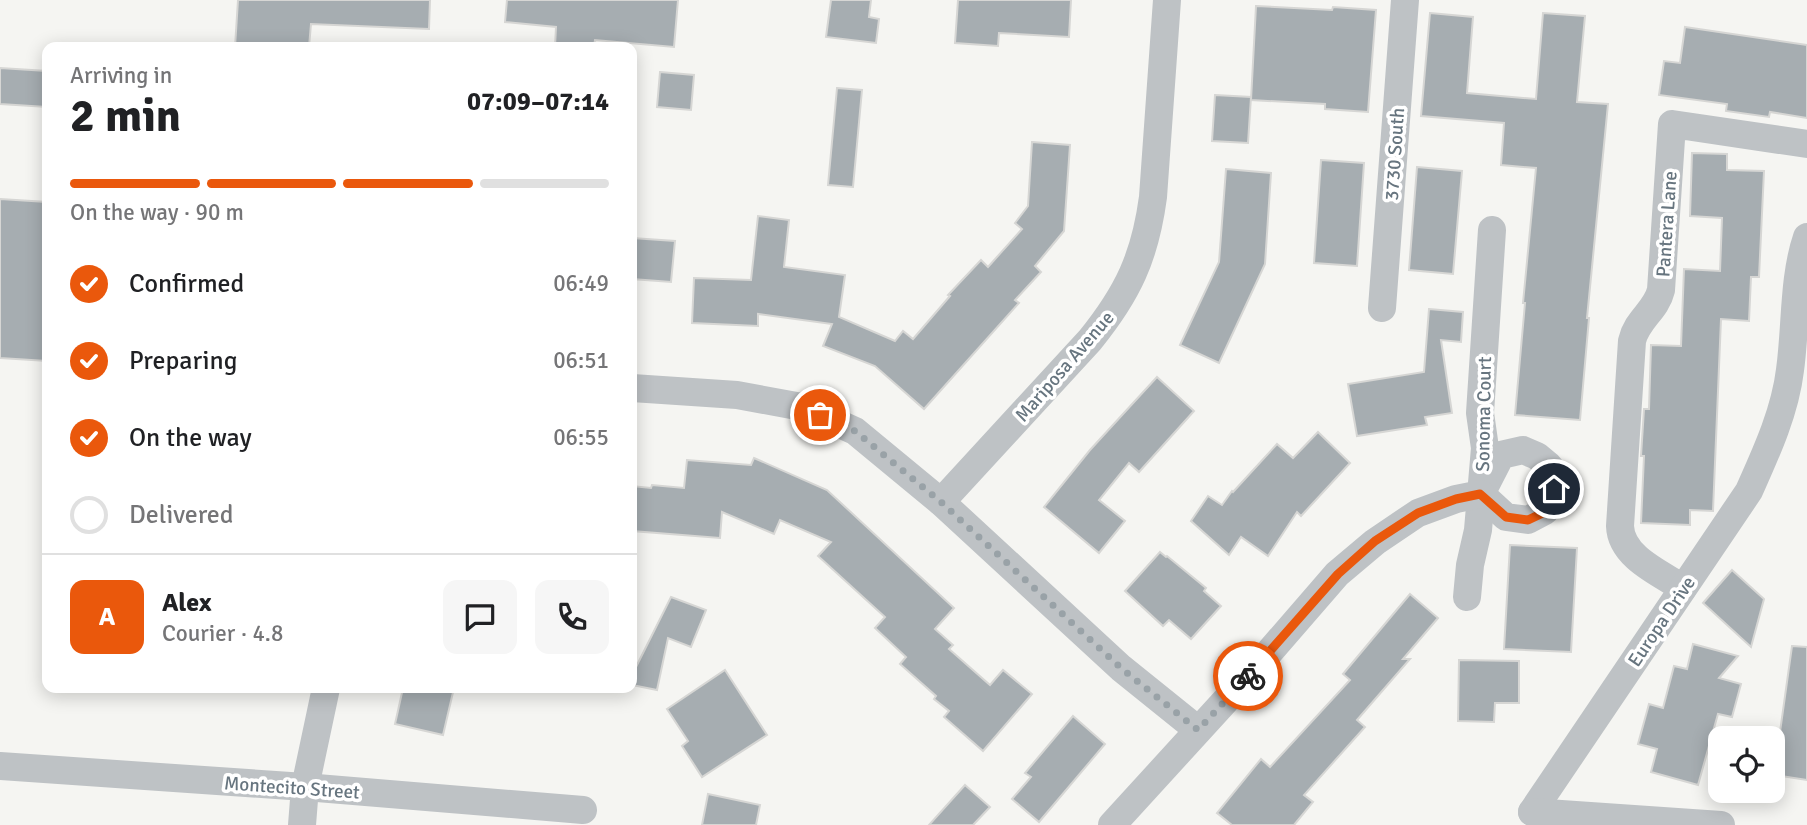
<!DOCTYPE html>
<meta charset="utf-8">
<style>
body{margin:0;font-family:Signika,sans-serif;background:#f6f6f6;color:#202124;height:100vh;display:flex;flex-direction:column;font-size:26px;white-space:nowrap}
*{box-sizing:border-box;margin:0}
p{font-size:23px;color:#757577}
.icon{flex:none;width:38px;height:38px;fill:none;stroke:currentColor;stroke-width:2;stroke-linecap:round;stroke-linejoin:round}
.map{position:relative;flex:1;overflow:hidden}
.sheet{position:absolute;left:42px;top:42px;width:595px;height:651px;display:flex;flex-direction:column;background:#fff;border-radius:14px;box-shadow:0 4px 18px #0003}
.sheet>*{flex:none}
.tools{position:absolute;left:1708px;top:726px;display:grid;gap:14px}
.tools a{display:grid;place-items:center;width:77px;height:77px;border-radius:14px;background:#fff;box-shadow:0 4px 18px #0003;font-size:35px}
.pin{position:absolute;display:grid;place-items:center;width:60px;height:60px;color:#fff;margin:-30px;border:4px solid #fff;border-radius:50%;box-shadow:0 2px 7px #0007}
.courier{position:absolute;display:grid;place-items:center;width:70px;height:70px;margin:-35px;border:5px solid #ea580c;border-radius:50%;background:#fff;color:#222;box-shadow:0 2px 9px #0007}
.overview em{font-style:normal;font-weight:700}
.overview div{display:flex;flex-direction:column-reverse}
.overview{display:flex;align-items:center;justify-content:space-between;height:119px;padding:0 28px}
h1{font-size:46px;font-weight:700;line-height:52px}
.bar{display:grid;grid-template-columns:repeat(4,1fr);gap:10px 7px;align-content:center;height:84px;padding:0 28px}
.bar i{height:9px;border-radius:5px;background:#e0e0e0}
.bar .selected{background:#ea580c}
.bar p{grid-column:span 4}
.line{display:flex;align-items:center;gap:18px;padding:0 28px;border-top:2px solid #e0e0e0}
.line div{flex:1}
.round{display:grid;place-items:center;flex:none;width:74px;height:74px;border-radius:14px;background:#f6f6f6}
ol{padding:0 28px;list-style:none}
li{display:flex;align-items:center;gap:21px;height:77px}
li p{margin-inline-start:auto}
li .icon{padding:7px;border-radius:50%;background:#ea580c;color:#fff;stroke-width:4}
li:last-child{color:#757577}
li i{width:38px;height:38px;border:4px solid #e0e0e0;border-radius:50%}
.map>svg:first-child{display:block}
</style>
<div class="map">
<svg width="1807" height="825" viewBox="0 0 1807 825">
<rect width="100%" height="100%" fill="#f5f5f2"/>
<g fill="#a6adb1" stroke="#d6d6d4" stroke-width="2">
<polygon points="238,0 430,0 429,29 311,24 309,47 235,47"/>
<polygon points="507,0 678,0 674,47 595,40 594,47 555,47 556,27 505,22"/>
<polygon points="831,0 871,0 869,17 879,19 876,43 826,37"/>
<polygon points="958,0 1071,0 1069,37 999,33 998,46 955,43"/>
<polygon points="1256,6 1332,10 1333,7 1376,10 1368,112 1325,109 1325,104 1251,100"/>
<polygon points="1430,13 1473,17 1467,93 1536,99 1543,13 1585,16 1577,102 1608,104 1587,318 1589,318 1580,420 1515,415 1525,303 1523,303 1536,168 1501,165 1504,123 1421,116"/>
<polygon points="1685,27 1807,45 1807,118 1770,112 1769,117 1726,111 1727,104 1659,95 1664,61 1680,63"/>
<polygon points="0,68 47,71 47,107 0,104"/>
<polygon points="660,72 694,75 691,110 657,107"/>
<polygon points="837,88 862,90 853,187 828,185"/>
<polygon points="1215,95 1251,97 1248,143 1212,141"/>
<polygon points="1032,142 1070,145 1064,231 1035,266 1041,272 1015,300 1019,303 924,409 875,366 823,346 832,324 758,314 758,326 692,323 694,278 751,280 758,216 789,220 784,267 845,275 839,317 895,341 903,331 913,339 950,296 948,295 981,260 988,267 1022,229 1015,223 1028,206"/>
<polygon points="1692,153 1727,154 1727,170 1764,171 1759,277 1751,277 1749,321 1721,319 1713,511 1690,510 1690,525 1641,523 1644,456 1641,456 1644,409 1649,409 1651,345 1681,346 1684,269 1720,271 1722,218 1690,216"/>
<polygon points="1321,160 1364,163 1357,266 1314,263"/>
<polygon points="1417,167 1462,171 1453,274 1409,270"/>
<polygon points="1226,169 1271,173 1265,264 1219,363 1180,345 1219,262"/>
<polygon points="0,199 47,202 47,361 0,358"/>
<polygon points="632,238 675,241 671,282 632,279"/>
<polygon points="1429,309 1463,312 1461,342 1441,340 1452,413 1425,417 1427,425 1357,436 1348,384 1424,372"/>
<polygon points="1157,377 1194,411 1139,472 1129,463 1099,500 1125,521 1099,553 1044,507 1090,450"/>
<polygon points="1318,432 1350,463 1301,516 1297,512 1268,556 1241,537 1229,555 1191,521 1208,496 1222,505 1232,491 1233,492 1277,444 1293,458"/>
<polygon points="754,458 827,490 954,608 935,629 953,645 949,649 990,685 1003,670 1032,694 983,751 944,717 949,711 934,699 936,696 900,664 906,657 875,628 885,617 818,556 831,542 780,520 774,534 722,512 720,538 632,531 632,486 651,488 652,485 684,488 687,460 751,465"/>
<polygon points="1510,545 1577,548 1571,652 1504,649"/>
<polygon points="1160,552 1166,557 1167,556 1206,588 1204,591 1221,606 1191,639 1169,620 1163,626 1125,591"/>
<polygon points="1732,570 1764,599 1751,647 1703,603"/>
<polygon points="1410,594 1438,618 1403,659 1410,659 1357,720 1365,727 1304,795 1313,802 1294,825 1232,825 1217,813 1261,759 1270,767 1350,680 1343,674"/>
<polygon points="671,597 706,610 691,647 668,638 657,690 632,685 632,675"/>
<polygon points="1693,644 1738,656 1719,678 1741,684 1732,717 1718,714 1698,785 1651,772 1657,749 1638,744 1649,704 1663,708 1674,666 1687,669"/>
<polygon points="1792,646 1807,647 1807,780 1774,775"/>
<polygon points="1459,660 1519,661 1519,703 1495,703 1494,722 1458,721"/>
<polygon points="725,670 767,735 702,777 682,746 688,741 667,709"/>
<polygon points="403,688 454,688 443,735 395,724"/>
<polygon points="1073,716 1105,744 1039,822 1012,799 1031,777 1025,773"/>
<polygon points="965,785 990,807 973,825 929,825"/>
<polygon points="708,794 760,805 756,825 702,825"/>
</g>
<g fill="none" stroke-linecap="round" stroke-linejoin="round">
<g stroke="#bec2c5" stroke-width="28">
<polyline points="1382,308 1405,0"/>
<polyline points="632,388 737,395 802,407 855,431 941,502 1121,668 1198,730"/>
<polygon points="1523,450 1537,456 1549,466 1554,489 1545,511 1528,520 1506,517 1481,494 1501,455"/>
<path d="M941,502L1090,340C1128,293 1145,257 1153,197L1167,0"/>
<path d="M1683,588C1660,573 1621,557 1620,526L1632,341C1637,319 1656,311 1661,290L1672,124L1807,144"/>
<polyline points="1467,597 1470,565 1478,530 1485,448 1480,413 1492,230"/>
<polyline points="0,766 305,787 583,810"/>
<path d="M1532,812L1749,491C1766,453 1785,412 1790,370C1796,327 1793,278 1807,237"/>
<polyline points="1532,812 1721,825"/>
<polyline points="302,825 305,787 326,688"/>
<polyline points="1112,825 1259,664 1337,574 1375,542 1418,513 1456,499 1481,494"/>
</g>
</g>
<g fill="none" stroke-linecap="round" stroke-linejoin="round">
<polyline stroke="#99a2a7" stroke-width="7" stroke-dasharray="0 12.6" points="820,415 855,431 941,502 1121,668 1198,730 1248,676"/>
<polyline stroke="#ea580c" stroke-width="9" points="1248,676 1338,574 1375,541 1418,513 1456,499 1480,494 1506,517 1528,520 1545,512 1554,489"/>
</g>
<g text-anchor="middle" stroke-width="7" stroke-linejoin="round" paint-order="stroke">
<g font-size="19" fill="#67757f" stroke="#fff">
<text transform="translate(1394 154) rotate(-86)" y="7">3730 South</text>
<text transform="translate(1666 224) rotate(-86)" y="7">Pantera Lane</text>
<text transform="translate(1064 366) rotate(-49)" y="7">Mariposa Avenue</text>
<text transform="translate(1483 414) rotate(-89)" y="7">Sonoma Court</text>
<text transform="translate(1661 621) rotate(-56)" y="7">Europa Drive</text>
<text transform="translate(292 787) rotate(4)" y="7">Montecito Street</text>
</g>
</g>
</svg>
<div class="tools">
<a><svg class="icon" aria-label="locate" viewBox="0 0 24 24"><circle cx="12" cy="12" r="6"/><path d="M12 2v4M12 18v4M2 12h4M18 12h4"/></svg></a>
</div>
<div class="pin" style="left:820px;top:415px;background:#ea580c"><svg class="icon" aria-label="bag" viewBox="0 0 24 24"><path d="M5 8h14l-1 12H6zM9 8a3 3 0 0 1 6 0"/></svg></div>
<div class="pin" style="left:1554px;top:489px;background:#1f2937"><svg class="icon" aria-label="home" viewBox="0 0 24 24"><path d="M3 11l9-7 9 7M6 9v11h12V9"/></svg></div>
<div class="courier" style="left:1248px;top:676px"><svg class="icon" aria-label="bike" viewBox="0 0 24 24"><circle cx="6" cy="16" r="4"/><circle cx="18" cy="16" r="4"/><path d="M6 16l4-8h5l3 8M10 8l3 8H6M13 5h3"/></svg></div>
<section class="sheet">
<div class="overview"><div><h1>2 min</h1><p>Arriving in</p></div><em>07:09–07:14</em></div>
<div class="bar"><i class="selected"></i><i class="selected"></i><i class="selected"></i><i></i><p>On the way · 90 m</p></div>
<ol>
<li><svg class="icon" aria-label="check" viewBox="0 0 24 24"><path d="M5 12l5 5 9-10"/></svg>Confirmed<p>06:49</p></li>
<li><svg class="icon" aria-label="check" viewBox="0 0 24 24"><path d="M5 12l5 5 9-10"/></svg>Preparing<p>06:51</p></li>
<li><svg class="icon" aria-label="check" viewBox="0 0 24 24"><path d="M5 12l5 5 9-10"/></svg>On the way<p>06:55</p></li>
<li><i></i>Delivered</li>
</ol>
<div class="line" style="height:126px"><b class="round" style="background:#ea580c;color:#fff">A</b><div><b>Alex</b><p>Courier · 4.8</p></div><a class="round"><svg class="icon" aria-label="chat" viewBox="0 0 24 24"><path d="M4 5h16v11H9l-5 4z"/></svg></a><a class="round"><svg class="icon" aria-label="phone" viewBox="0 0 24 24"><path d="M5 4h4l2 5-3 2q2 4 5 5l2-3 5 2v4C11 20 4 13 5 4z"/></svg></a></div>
</section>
</div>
